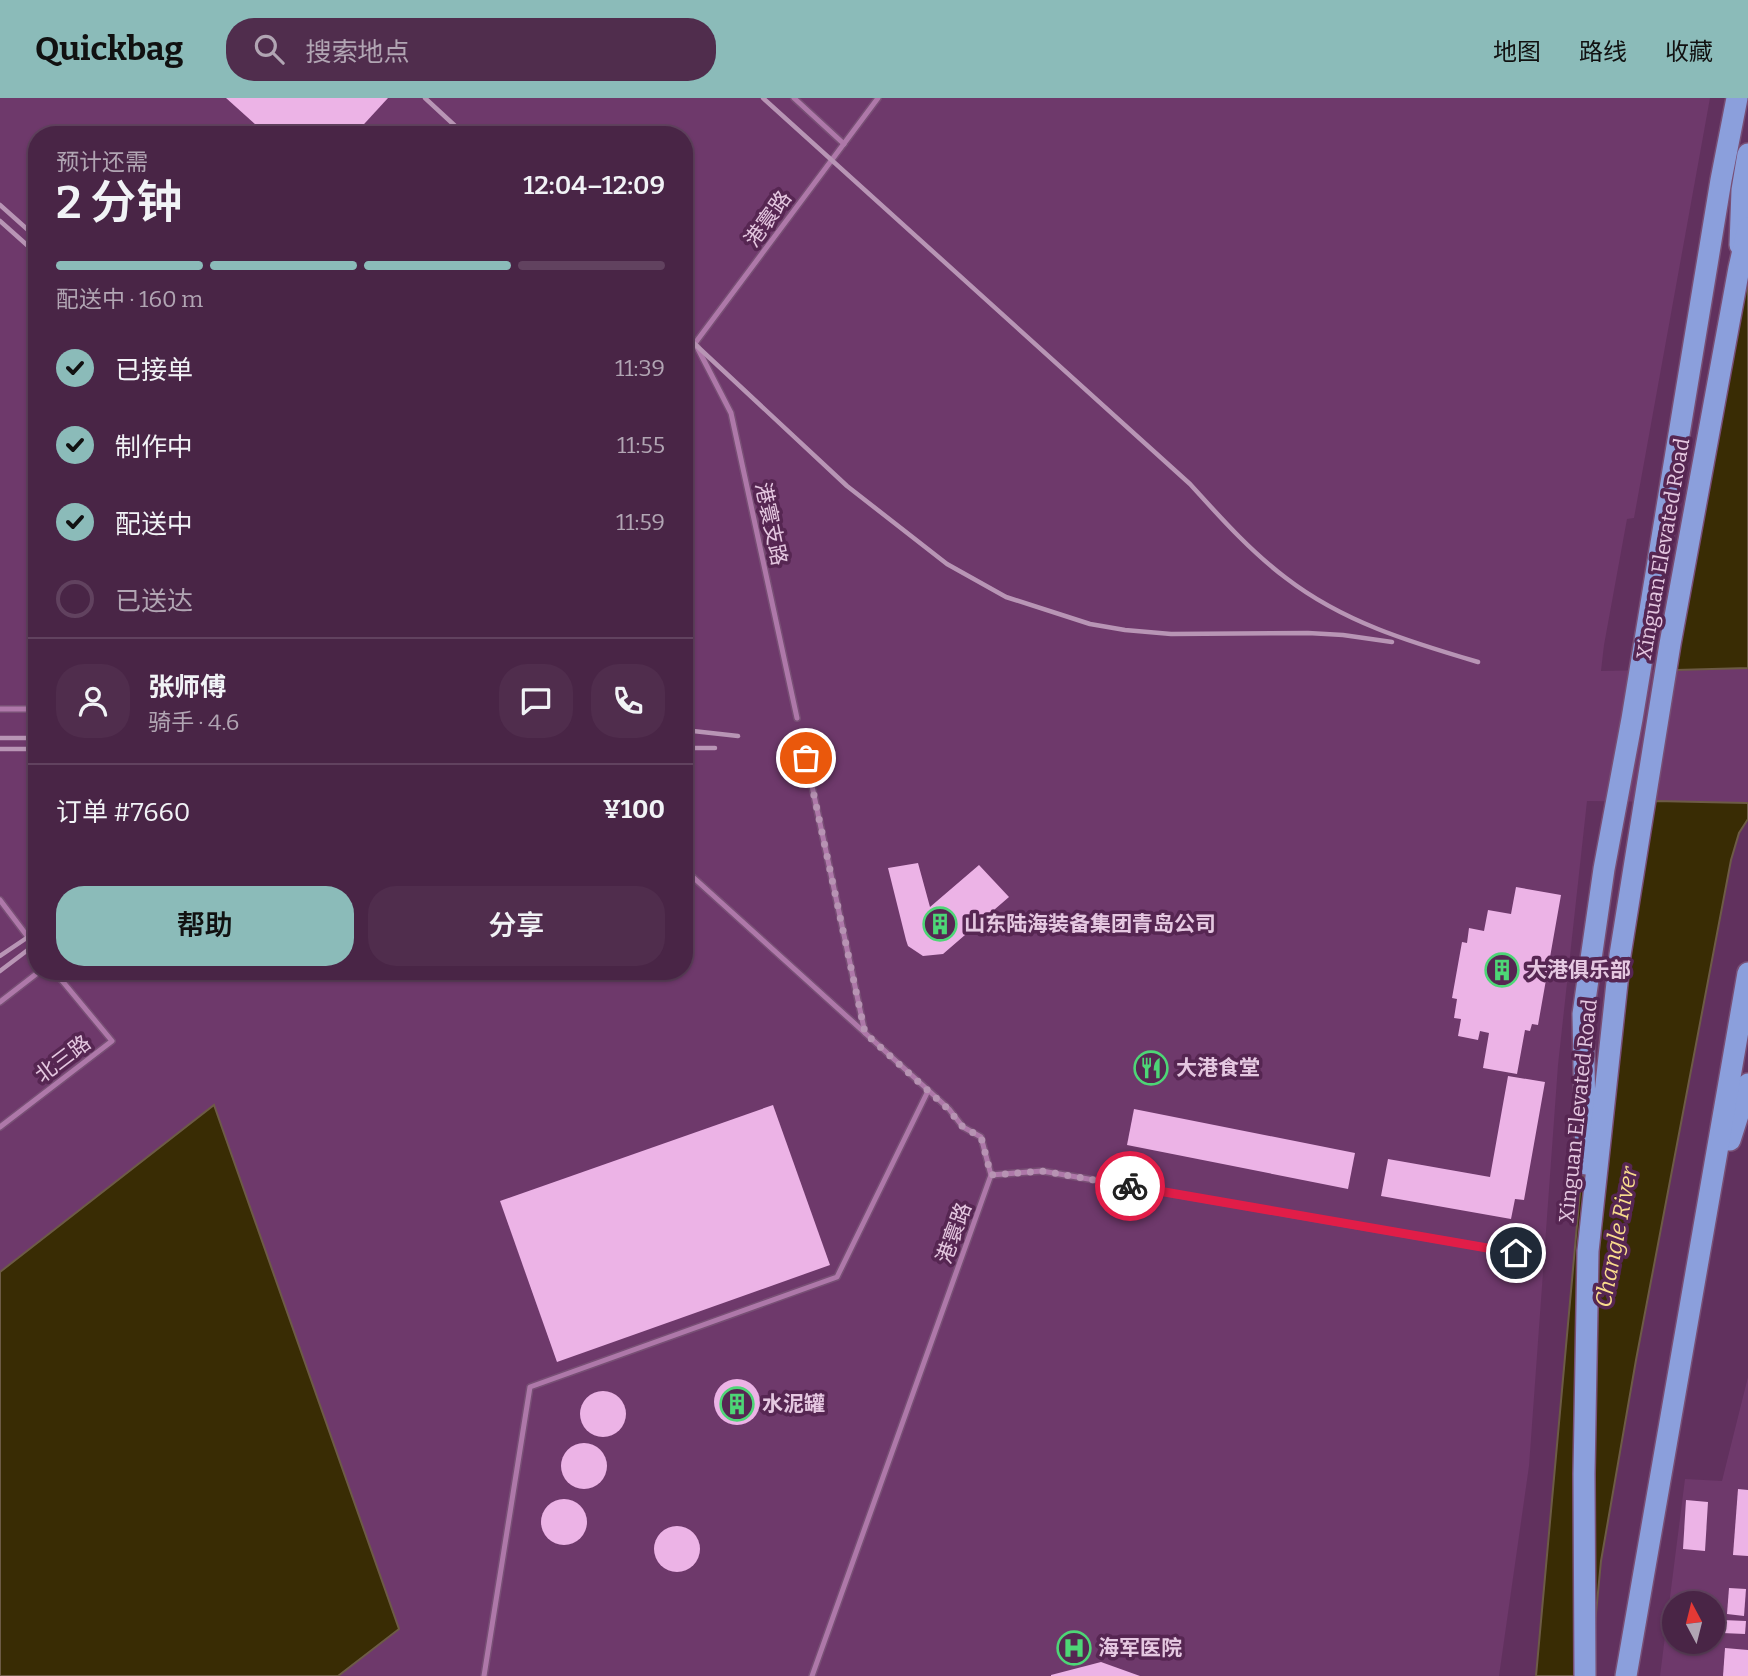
<!DOCTYPE html>
<html lang="zh">
<meta charset="utf-8">
<style>
body{margin:0;font-family:Bitter,"Noto Sans SC",serif;background:#502d4d;color:#f1f3f6;height:100vh;display:flex;flex-direction:column;font-size:26px;white-space:nowrap}
*{box-sizing:border-box;margin:0}
p{font-size:23px;color:#b1a5b3}
.icon{flex:none;width:38px;height:38px;fill:none;stroke:currentColor;stroke-width:2;stroke-linecap:round;stroke-linejoin:round}
.map{position:relative;flex:1;overflow:hidden}
.sheet{position:absolute;left:28px;top:28px;width:665px;height:854px;display:flex;flex-direction:column;background:#492546;border-radius:28px;box-shadow:0 2px 5px #0004,0 0 0 2px #61425f}
.sheet>*{flex:none}
.needle{width:46px;rotate:353deg}
.fabs{position:absolute;left:1662px;top:1493px;display:grid;gap:14px}
.fabs a{display:grid;place-items:center;width:63px;height:63px;border-radius:50%;background:#492546;box-shadow:0 2px 5px #0004,0 0 0 2px #61425f;font-size:35px}
.pin{position:absolute;display:grid;place-items:center;width:60px;height:60px;color:#fff;margin:-30px;border:4px solid #fff;border-radius:50%;box-shadow:0 2px 7px #0007}
.courier{position:absolute;display:grid;place-items:center;width:70px;height:70px;margin:-35px;border:5px solid #e11d48;border-radius:50%;background:#fff;color:#222;box-shadow:0 2px 9px #0007}
.headline em{font-style:normal;font-weight:600}
.headline div{display:flex;flex-direction:column-reverse}
.headline{display:flex;align-items:center;justify-content:space-between;height:119px;padding:0 28px}
h1{font-size:46px;font-weight:600;line-height:52px}
.bar{display:grid;grid-template-columns:repeat(4,1fr);gap:10px 7px;align-content:center;height:84px;padding:0 28px}
.bar i{height:9px;border-radius:5px;background:#61425f}
.bar .selected{background:#8bbbb9}
.bar p{grid-column:span 4}
.line{display:flex;align-items:center;gap:18px;padding:0 28px;border-top:2px solid #61425f}
.line div{flex:1}
.round{display:grid;place-items:center;flex:none;width:74px;height:74px;border-radius:28px;background:#502d4d}
ol{padding:0 28px;list-style:none}
li{display:flex;align-items:center;gap:21px;height:77px}
li p{margin-inline-start:auto}
li .icon{padding:7px;border-radius:50%;background:#8bbbb9;color:#111;stroke-width:4}
li:last-child{color:#b1a5b3}
li i{width:38px;height:38px;border:4px solid #61425f;border-radius:50%}
.cta{display:flex;gap:14px;margin-top:auto;padding:14px 28px}
.cta a{flex:1;height:80px;border-radius:28px;background:#8bbbb9;color:#111;font-size:28px;font-weight:600;line-height:80px;text-align:center}
.cta a+a{background:#502d4d;color:#f1f3f6}
header{display:flex;align-items:center;gap:42px;box-sizing:border-box;height:98px;padding:0 35px;background:#8bbbb9;color:#111}
header strong{font-size:33px}
nav{display:flex;gap:38px;margin-inline-start:auto;font-size:24px}
.search{width:490px;height:63px;background:#502d4d;display:flex;align-items:center;gap:18px;box-sizing:border-box;padding:0 24px;border-radius:28px;color:#b1a5b3;font-size:26px}
.map>svg:first-child{display:block}
</style>
<header>
<strong>Quickbag</strong>
<div class="search"><svg class="icon" aria-label="search" viewBox="0 0 24 24"><circle cx="10" cy="10" r="6"/><path d="M15 15l6 6"/></svg>搜索地点</div>
<nav><a>地图</a><a>路线</a><a>收藏</a></nav>
</header>
<div class="map">
<svg width="1748" height="1578" viewBox="0 0 1748 1578">
<rect width="100%" height="100%" fill="#61315e"/>
<g fill="#6e396b" fill-rule="evenodd">
<path d="M0,0H1710L1634,420L1627,421L1604,547L1601,573L1748,570V705L1587,703L1558,967L1529,1368L1499,1578H338L399,1530L213,1007L0,1174ZM37,37H684V873H37Z"/>
<path d="M1748,1279V1578H1660L1685,1381L1722,1383ZM1675,1505H1713V1544H1675Z"/>
</g>
<g fill="#392c04" stroke="#6d5b46" stroke-width="2">
<polygon points="1748,148 1748,570 1676,572"/>
<polygon points="1655,703 1748,705 1748,721 1739,735 1731,762 1636,1262 1601,1463 1590,1578 1536,1578 1580,1094"/>
<polygon points="214,1007 399,1531 338,1578 0,1578 0,1174"/>
</g>
<g fill="#ecb3e6">
<polygon points="226,0 388,0 354,37 267,37"/>
<polygon points="918,765 930,809 979,767 1009,799 943,856 923,858 908,848 906,842 888,770"/>
<polygon points="1516,789 1561,797 1538,927 1532,926 1530,933 1525,932 1517,976 1483,970 1489,935 1480,933 1478,942 1458,938 1461,921 1454,920 1457,901 1452,900 1462,844 1467,845 1469,830 1484,833 1488,812 1511,816"/>
<polygon points="1508,978 1545,984 1524,1102 1515,1101 1511,1121 1381,1098 1388,1061 1490,1079"/>
<polygon points="773,1007 830,1167 557,1264 500,1103"/>
<polygon points="1134,1011 1355,1055 1348,1091 1127,1047"/>
<circle cx="737" cy="1304" r="23"/>
<circle cx="603" cy="1316" r="23"/>
<circle cx="584" cy="1368" r="23"/>
<polygon points="1738,1391 1748,1392 1748,1458 1733,1457"/>
<circle cx="564" cy="1424" r="23"/>
<polygon points="1686,1402 1708,1404 1705,1453 1683,1451"/>
<circle cx="677" cy="1451" r="23"/>
<polygon points="1729,1490 1746,1491 1744,1518 1727,1516"/>
<polygon points="1723,1522 1746,1523 1745,1536 1722,1535"/>
<polygon points="1725,1550 1748,1552 1748,1578 1723,1578"/>
<polygon points="1101,1564 1140,1578 1051,1578 1051,1577"/>
</g>
<g fill="none" stroke-linecap="round" stroke-linejoin="round">
<defs>
<g id="lane">
<polyline points="794,0 844,46"/>
<polyline points="696,247 731,315 797,620"/>
<polyline points="684,260 878,0"/>
<polyline points="0,611 37,611"/>
<polyline points="806,660 865,935"/>
<polyline points="684,771 949,1011 963,1029 981,1039 991,1077 812,1578"/>
<polyline points="0,802 37,851"/>
<polyline points="0,904 40,873"/>
<polyline points="0,1029 112,943 54,873"/>
<polyline points="991,1077 1042,1073 1516,1155"/>
<polyline points="484,1578 530,1289 837,1179 928,993"/>
</g>
<g id="highway">
<polyline points="1740,147 1742,92 1748,56"/>
<polyline points="1730,1042 1748,986"/>
<polyline points="1586,1066 1583,916 1604,771 1632,621 1721,82 1737,0"/>
<polyline points="1585,1578 1584,1376 1588,1153 1620,857 1670,546 1739,170 1748,130"/>
<polyline points="1626,1578 1748,875"/>
</g>
</defs>
<use href="#lane" stroke="#784f75" stroke-width="8"/>
<use href="#highway" stroke="#784f75" stroke-width="24"/>
<use href="#lane" stroke="#ae78a9" stroke-width="5"/>
<use href="#highway" stroke="#8b9fdc" stroke-width="21"/>
<g stroke="#b895b5" stroke-width="4.5">
<polyline points="425,0 465,37"/>
<path d="M763,0L1190,386C1220,419 1250,453 1286,480C1343,524 1410,544 1478,564"/>
<polyline points="0,107 37,140"/>
<polyline points="0,123 37,156"/>
<polyline points="684,236 847,388 947,466 1006,499 1090,526 1125,532 1171,536 1308,535 1343,537 1392,544"/>
<polyline points="684,632 738,638"/>
<polyline points="0,640 37,640"/>
<polyline points="684,650 715,650"/>
<polyline points="0,651 37,651"/>
<polyline points="0,858 37,833"/>
<polyline points="0,873 37,845"/>
</g>
</g>
<g fill="none" stroke-linecap="round" stroke-linejoin="round">
<polyline stroke="#b793b3" stroke-width="7" stroke-dasharray="0 12.6" points="806,660 865,935 948,1011 963,1029 981,1039 991,1077 1042,1073 1130,1088"/>
<polyline stroke="#e11d48" stroke-width="9" points="1130,1088 1516,1155"/>
</g>
<defs>
<symbol id="building-ring" viewBox="-11 -11 22 22"><circle r="9.5" fill="#562652" stroke="#4dd676" stroke-width="1.5"/><path d="M-4-6H4V6H1V3H-1V6H-4ZM-2.5-4.3h1.7v1.8h-1.7ZM.8-4.3h1.7v1.8H.8ZM-2.5-1h1.7V.8h-1.7ZM.8-1h1.7V.8H.8Z" fill="#4dd676"/></symbol>
<symbol id="restaurant-ring" viewBox="-11 -11 22 22"><circle r="9.5" fill="#562652" stroke="#4dd676" stroke-width="1.5"/><path d="M-5-6h1v4h1v-4h1v4h1v-4h1v5L-1.5 .5V6h-2V.5L-5-1ZM5-6V6H3V1.5H1.5Q1.5-4 5-6Z" fill="#4dd676"/></symbol>
<symbol id="hospital-ring" viewBox="-11 -11 22 22"><circle r="9.5" fill="#562652" stroke="#4dd676" stroke-width="1.5"/><path d="M-5-5h3v3.5h4V-5h3V5h-3V1.5h-4V5h-3Z" fill="#4dd676"/></symbol>
</defs>
<g fill-rule="evenodd">
<use href="#building-ring" x="921" y="807" width="38" height="38"/>
<use href="#building-ring" x="1483" y="853" width="38" height="38"/>
<use href="#restaurant-ring" x="1132" y="951" width="38" height="38"/>
<use href="#building-ring" x="718" y="1287" width="38" height="38"/>
<use href="#hospital-ring" x="1055" y="1531" width="38" height="38"/>
</g>
<g text-anchor="middle" stroke-width="7" stroke-linejoin="round" paint-order="stroke">
<g font-size="21" fill="#e5c8e1" stroke="#562652">
<text transform="translate(768 121) rotate(-54)" y="7">港寰路</text>
<text transform="translate(771 426) rotate(78)" y="7">港寰支路</text>
<text transform="translate(1663 451) rotate(-80)" y="7">Xinguan Elevated Road</text>
<text transform="translate(63 961) rotate(-37)" y="7">北三路</text>
<text transform="translate(1578 1013) rotate(-84)" y="7">Xinguan Elevated Road</text>
<text transform="translate(954 1135) rotate(-70)" y="7">港寰路</text>
</g>
<g font-size="21" font-weight="bold" fill="#e5c8e1" stroke="#562652" text-anchor="start">
<text x="964" y="833">山东陆海装备集团青岛公司</text>
<text x="1526" y="879">大港俱乐部</text>
<text x="1176" y="977">大港食堂</text>
<text x="762" y="1313">水泥罐</text>
<text x="1098" y="1557">海军医院</text>
</g>
<g font-size="23" font-style="italic" fill="#f9dc8c" stroke="#562652">
<text transform="translate(1616 1139) rotate(-79)" y="8">Changle River</text>
</g>
</g>
</svg>
<div class="fabs">
<a><svg class="needle" viewBox="-14 -14 28 28"><path d="M0-13l5 13h-10z" fill="#e53935"/><path d="M0 13l5-13h-10z" fill="#b1a5b3"/></svg></a>
</div>
<div class="pin" style="left:806px;top:660px;background:#ea580c"><svg class="icon" aria-label="bag" viewBox="0 0 24 24"><path d="M5 8h14l-1 12H6zM9 8a3 3 0 0 1 6 0"/></svg></div>
<div class="pin" style="left:1516px;top:1155px;background:#1f2937"><svg class="icon" aria-label="home" viewBox="0 0 24 24"><path d="M3 11l9-7 9 7M6 9v11h12V9"/></svg></div>
<div class="courier" style="left:1130px;top:1088px"><svg class="icon" aria-label="bike" viewBox="0 0 24 24"><circle cx="6" cy="16" r="4"/><circle cx="18" cy="16" r="4"/><path d="M6 16l4-8h5l3 8M10 8l3 8H6M13 5h3"/></svg></div>
<section class="sheet">
<div class="headline"><div><h1>2 分钟</h1><p>预计还需</p></div><em>12:04–12:09</em></div>
<div class="bar"><i class="selected"></i><i class="selected"></i><i class="selected"></i><i></i><p>配送中 · 160 m</p></div>
<ol>
<li><svg class="icon" aria-label="check" viewBox="0 0 24 24"><path d="M5 12l5 5 9-10"/></svg>已接单<p>11:39</p></li>
<li><svg class="icon" aria-label="check" viewBox="0 0 24 24"><path d="M5 12l5 5 9-10"/></svg>制作中<p>11:55</p></li>
<li><svg class="icon" aria-label="check" viewBox="0 0 24 24"><path d="M5 12l5 5 9-10"/></svg>配送中<p>11:59</p></li>
<li><i></i>已送达</li>
</ol>
<div class="line" style="height:126px"><a class="round"><svg class="icon" aria-label="person" viewBox="0 0 24 24"><circle cx="12" cy="8" r="4"/><path d="M4 21q1-7 8-7t8 7"/></svg></a><div><b>张师傅</b><p>骑手 · 4.6</p></div><a class="round"><svg class="icon" aria-label="chat" viewBox="0 0 24 24"><path d="M4 5h16v11H9l-5 4z"/></svg></a><a class="round"><svg class="icon" aria-label="phone" viewBox="0 0 24 24"><path d="M5 4h4l2 5-3 2q2 4 5 5l2-3 5 2v4C11 20 4 13 5 4z"/></svg></a></div>
<div class="line" style="height:91px"><div>订单 #7660</div><b>¥100</b></div>
<div class="cta"><a>帮助</a><a>分享</a></div>
</section>
</div>
